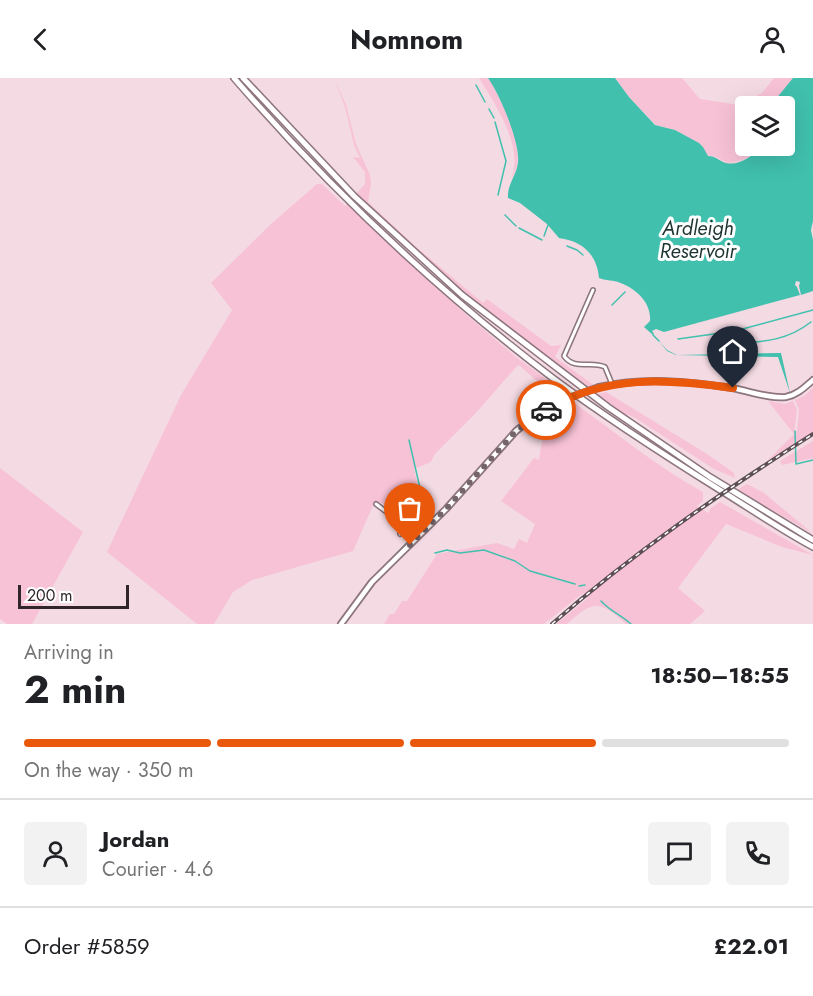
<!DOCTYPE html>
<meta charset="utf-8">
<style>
body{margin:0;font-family:Jost,sans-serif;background:#f2f2f2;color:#202124;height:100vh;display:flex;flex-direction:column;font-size:22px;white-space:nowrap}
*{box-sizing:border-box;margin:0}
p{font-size:20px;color:#757577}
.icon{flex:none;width:33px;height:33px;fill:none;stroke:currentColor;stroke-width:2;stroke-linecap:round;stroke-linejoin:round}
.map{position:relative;height:546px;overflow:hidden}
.sheet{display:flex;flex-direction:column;background:#fff;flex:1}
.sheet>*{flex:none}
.tools{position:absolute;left:735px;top:18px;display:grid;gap:12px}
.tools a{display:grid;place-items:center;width:60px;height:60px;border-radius:6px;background:#fff;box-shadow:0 6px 24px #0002;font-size:30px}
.scale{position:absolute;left:18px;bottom:15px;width:111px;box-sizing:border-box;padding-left:6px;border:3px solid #30262a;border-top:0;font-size:16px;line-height:21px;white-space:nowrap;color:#30262a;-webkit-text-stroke:4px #fff;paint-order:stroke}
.pin{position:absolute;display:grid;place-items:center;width:51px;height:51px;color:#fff;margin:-62px -26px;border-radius:50% 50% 50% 0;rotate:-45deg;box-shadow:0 0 6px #0007}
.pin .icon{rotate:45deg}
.courier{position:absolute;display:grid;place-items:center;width:60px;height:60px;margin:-30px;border:4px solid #ea580c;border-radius:50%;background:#fff;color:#222;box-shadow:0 2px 8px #0007}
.headline em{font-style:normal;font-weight:700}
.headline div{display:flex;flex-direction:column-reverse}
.headline{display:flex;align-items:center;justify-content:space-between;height:102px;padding:0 24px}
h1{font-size:39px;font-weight:700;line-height:45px}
.bar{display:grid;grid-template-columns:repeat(4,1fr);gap:9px 6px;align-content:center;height:72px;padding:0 24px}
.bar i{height:8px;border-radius:4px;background:#e0e0e0}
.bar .active{background:#ea580c}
.bar p{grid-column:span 4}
.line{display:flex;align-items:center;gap:15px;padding:0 24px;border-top:2px solid #e0e0e0}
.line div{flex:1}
.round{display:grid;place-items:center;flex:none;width:63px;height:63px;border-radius:6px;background:#f2f2f2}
header{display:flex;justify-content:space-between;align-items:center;height:78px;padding:0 24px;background:#fff;font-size:27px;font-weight:700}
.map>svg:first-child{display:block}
</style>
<header><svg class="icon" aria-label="back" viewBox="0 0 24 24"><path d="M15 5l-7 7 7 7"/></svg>Nomnom<svg class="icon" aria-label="person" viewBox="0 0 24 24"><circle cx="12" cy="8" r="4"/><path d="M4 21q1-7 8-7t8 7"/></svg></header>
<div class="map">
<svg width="813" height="546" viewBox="0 0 813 546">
<rect width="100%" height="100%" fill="#f4dae3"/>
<g fill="#f8c2d6">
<polygon points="334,0 346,27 356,66 370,97 371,106 368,124 415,168 483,225 487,221 551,268 561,267 555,279 595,308 582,311 471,222 356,116 365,106 365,94 353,79 360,80 354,67 345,29"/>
<path d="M479,0H488L490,2C503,27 530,76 511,101C525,70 495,26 479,0Z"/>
<path d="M615,0H682L700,21L739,27L762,15L774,0H794L775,22L765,28H746V68H760C752,80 742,83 727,85L716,79L707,77L703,69L699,65L675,52L656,47L629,19Z"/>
<polygon points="317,106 322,106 345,128 347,126 462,233 516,279 568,317 558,322 519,287 517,288 474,337 434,377 431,384 414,391 421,420 394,429 375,423 353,473 252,502 233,514 214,546 197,546 107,474 181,317 232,232 211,205 271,146"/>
<polygon points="813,310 813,354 766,384 794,356 768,323 785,326 793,323 797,332 794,355 797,353 799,331 795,322 804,318"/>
<polygon points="606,314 707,376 734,395 735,400 714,391 637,341 629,337 626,337 595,317"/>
<path d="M574,325C617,355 657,389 703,414V423L697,428L708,435L711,430L720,424L813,477L782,469L726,446L678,510L705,533L690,546H626C600,522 593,522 567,546H556L588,520L583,515L544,546H384L390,536H394L402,523H407L437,476L497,465L514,471L519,461L527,465L535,446L501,423L534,380L539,382L546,337L559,329Z"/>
<polygon points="813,363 813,380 782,387 780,383"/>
<polygon points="0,390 83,454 32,546 7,546 0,541"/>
<polygon points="747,406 764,415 812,455 737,412"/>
</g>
<g fill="#41c0ae">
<path d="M488,0H615L629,19L655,47L675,52L699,65L703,69L708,78C716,78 719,83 726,85C739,88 754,78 760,68H784V28H765L775,22L793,0H813V143L811,152L813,162V213L801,217L799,208L800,204L796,203L795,207L797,209L800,217L664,254L656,251L652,253L654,256L653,257L644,249L650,243C652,223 632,207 614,203C609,202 604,202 599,200C597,176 582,163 559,160L547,146L520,125L508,120C507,106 517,97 518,84C520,64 500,17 488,0Z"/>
<polygon points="658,262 667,272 677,277 781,275 790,315 778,279 676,277 667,273"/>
</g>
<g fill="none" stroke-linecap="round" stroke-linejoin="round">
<g stroke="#41c0ae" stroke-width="1.5">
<polyline points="476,7 485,24"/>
<polyline points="489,31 494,40"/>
<polyline points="495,44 506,83 498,117"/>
<polyline points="505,137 516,148"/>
<polyline points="519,150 542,162"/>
<polyline points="544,158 548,147"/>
<polyline points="567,168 577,172 583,177"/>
<polyline points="612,227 625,214"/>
<polyline points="653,257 659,263"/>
<polyline points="678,261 735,253 813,232"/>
<path d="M737,265C765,264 788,262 811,244"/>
<polyline points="795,353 796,386 813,382"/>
<polyline points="409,362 422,419 421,426"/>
<polyline points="421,428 424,447 421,449"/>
<polyline points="435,475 447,472 460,475 484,472 515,483 530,493 575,506"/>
<polyline points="385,488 418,453"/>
<polyline points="579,508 585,507"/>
<path d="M601,523C610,533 621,537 631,546"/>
</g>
<defs>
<g id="street">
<path d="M593,212L564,278C575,293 591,282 605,289L612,306"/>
<polyline points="376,426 418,458"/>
<polyline points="400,456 406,449"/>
</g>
<g id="primary">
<path d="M599,309C643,299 688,303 732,310C749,313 769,321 786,319C797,317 805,309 813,302"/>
<polyline points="341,546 372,504 446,431 516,353 535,338 560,323"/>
</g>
<g id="highway">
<path d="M234,0C330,111 438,213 554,301C608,341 664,377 720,412C751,431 781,452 813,469"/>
<polyline points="243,0 354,118 462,217 608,329 710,399 813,462"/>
</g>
</defs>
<use href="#street" stroke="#8d757e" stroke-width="6"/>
<use href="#primary" stroke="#8d757e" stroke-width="8"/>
<use href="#highway" stroke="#8d757e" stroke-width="8"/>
<use href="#street" stroke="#fff" stroke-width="3"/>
<use href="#primary" stroke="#fff" stroke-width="4.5"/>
<use href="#highway" stroke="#fff" stroke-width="5"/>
<defs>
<path id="rail" d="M552,546C633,475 722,414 813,356"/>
</defs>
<use href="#rail" stroke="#5d4f54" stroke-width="4"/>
<use href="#rail" stroke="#fff" stroke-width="1.5" stroke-dasharray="4.5" stroke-linecap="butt"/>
<defs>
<polyline id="primary-bridge" points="560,323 599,309"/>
</defs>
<use href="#primary-bridge" stroke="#8d757e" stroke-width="8" stroke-linecap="butt"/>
<use href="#primary-bridge" stroke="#fff" stroke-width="4.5"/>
</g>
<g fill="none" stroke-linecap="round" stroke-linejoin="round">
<polyline stroke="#75656b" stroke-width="6" stroke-dasharray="0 10.8" points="410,467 446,431 516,353 546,332"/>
<path stroke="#ea580c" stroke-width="8" d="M546,332C606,296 667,301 733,310"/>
</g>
<g text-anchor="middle" stroke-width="6" stroke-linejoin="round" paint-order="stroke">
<g font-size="20" font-style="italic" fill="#1e3430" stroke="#fff">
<text x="698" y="157">Ardleigh<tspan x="698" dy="23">Reservoir</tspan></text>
</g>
</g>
</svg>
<div class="tools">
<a><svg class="icon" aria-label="layers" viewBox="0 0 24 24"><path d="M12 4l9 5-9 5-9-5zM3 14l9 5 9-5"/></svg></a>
</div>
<div class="scale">200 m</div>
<div class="pin" style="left:410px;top:467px;background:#ea580c"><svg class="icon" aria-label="bag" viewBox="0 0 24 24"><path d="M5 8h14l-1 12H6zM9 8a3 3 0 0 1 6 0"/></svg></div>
<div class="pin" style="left:733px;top:310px;background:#1f2937"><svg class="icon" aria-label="home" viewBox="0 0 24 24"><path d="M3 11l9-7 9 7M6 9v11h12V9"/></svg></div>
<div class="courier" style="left:546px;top:332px"><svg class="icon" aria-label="car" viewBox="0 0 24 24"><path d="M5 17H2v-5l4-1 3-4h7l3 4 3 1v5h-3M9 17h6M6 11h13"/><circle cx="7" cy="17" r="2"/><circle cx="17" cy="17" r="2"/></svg></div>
</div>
<section class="sheet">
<div class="headline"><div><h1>2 min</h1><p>Arriving in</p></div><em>18:50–18:55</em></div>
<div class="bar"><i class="active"></i><i class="active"></i><i class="active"></i><i></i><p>On the way · 350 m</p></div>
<div class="line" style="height:108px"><a class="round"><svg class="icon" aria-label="person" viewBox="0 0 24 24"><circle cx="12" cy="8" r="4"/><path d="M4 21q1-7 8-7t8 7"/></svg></a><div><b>Jordan</b><p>Courier · 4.6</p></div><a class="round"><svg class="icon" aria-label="chat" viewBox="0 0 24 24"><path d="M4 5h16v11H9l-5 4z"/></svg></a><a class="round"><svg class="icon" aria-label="phone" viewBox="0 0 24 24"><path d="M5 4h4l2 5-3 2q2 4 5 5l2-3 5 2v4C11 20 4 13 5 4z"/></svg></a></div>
<div class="line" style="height:78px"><div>Order #5859</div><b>£22.01</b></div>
</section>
